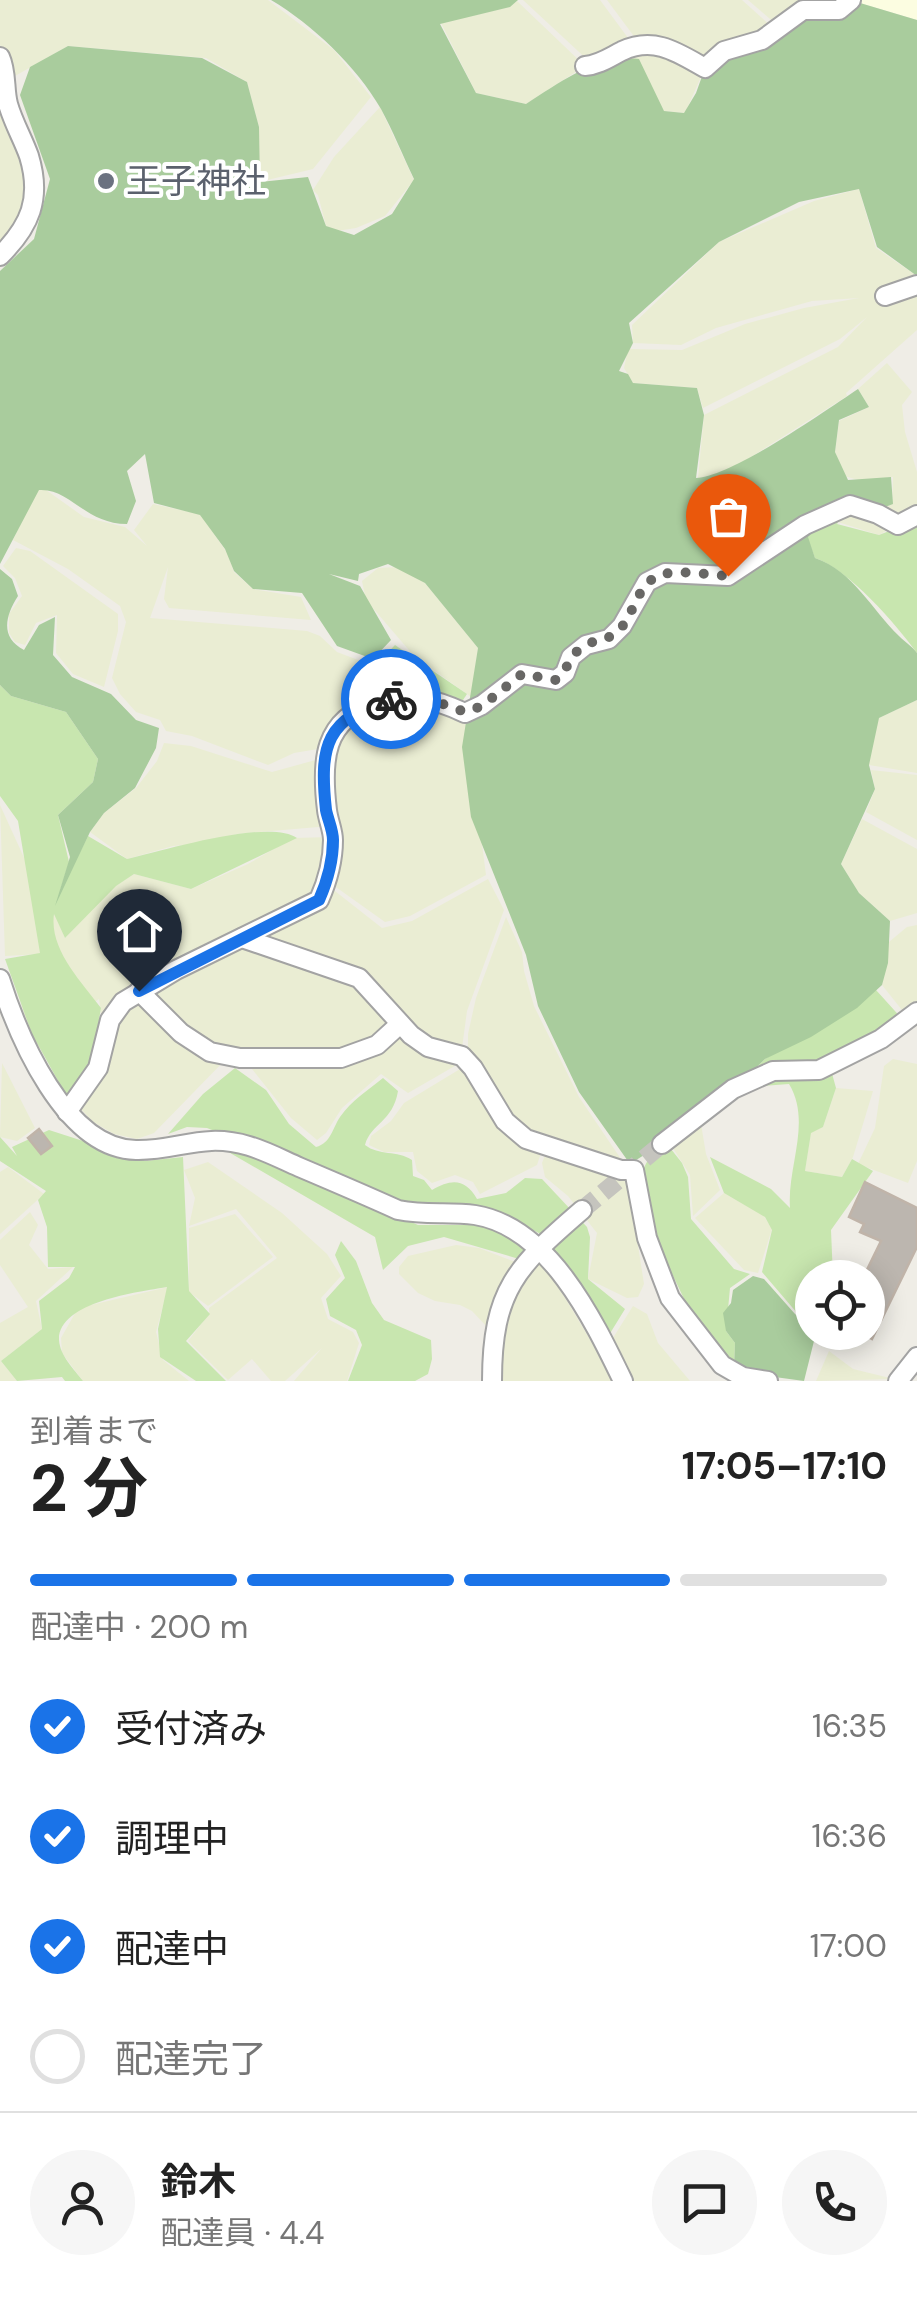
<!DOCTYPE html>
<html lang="ja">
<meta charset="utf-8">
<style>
body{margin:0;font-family:"DM Sans","Noto Sans JP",sans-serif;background:#f6f6f6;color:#222;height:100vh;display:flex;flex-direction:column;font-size:38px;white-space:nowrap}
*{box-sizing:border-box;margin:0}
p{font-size:32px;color:#767676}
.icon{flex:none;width:55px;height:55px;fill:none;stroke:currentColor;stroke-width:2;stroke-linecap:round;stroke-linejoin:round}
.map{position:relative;height:1381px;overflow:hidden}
.drawer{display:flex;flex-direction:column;background:#fff;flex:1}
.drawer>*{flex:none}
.fabs{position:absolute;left:795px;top:1260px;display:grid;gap:20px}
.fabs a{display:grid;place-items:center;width:90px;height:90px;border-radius:50%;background:#fff;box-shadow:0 5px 25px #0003;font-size:50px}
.pin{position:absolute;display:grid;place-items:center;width:85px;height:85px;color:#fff;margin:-102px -42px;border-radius:50% 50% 50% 0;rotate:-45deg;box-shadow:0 0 10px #0007}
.pin .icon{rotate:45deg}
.courier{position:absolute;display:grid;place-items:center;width:100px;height:100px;margin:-50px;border:8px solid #1a73e8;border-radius:50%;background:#fff;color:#222;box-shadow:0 2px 12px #0007}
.overview em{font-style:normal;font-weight:700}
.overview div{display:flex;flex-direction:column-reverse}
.overview{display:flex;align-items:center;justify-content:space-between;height:170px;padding:0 30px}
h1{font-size:65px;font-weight:700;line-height:75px}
.bar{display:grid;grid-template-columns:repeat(4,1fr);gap:15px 10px;align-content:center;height:120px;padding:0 30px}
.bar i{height:12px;border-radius:8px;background:#e0e0e0}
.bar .selected{background:#1a73e8}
.bar p{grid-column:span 4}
.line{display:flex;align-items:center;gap:25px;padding:0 30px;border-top:2px solid #e0e0e0}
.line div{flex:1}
.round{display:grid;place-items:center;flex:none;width:105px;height:105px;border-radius:52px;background:#f6f6f6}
ol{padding:0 30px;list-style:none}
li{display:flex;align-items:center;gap:30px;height:110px}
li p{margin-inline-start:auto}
li .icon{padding:10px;border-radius:50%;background:#1a73e8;color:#fff;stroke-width:4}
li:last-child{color:#767676}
li i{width:55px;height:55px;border:5px solid #e0e0e0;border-radius:50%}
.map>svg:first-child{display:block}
</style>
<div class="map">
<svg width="917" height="1381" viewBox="0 0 917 1381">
<rect width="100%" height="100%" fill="#efede6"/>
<polygon fill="#fcfde1" points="850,0 917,0 917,20"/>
<g fill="#eaedd3">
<polygon points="0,0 268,0 334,50 371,97 313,169 259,182 259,127 247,82 206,58 68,46 15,76 0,45"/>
<polygon points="523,0 600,0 634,46 623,52 660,56 694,65 636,39 607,0 742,0 773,28 705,68 685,113 664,111 592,64"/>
<polygon points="748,0 844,0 777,25"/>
<polygon points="517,1 585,66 526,104 476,93 441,23 509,7"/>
<polygon points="0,100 11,140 29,181 21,218 0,244"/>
<polygon points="380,107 414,180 385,216 356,228 337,231 326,226 318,195 313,190 334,157"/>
<polygon points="859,189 876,248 917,276 917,330 846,393 847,396 729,471 698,478 704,415 838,347 867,317 840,339 703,408 697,388 633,383 624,368 628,349 682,350 745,324 804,308 859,298 812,301 716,328 681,345 633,343 632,325 719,242 814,201"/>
<polygon points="887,363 912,392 902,405 905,432 917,472 917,513 879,535 838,522 850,505 874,513 892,504 893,477 862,481 844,476 835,452 839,421 869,407 858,389"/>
<polygon points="39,485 84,517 125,527 147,546 134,530 153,504 200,514 228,554 234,572 253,589 301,597 311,620 169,608 164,599 168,567 150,618 307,631 320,636 337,652 374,666 399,702 465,713 486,875 410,916 385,922 333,885 326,884 382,928 412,921 488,879 504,910 467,1011 460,1063 408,1093 381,1074 342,1108 326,1133 317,1140 291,1118 252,1069 229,1056 154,1133 137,1139 114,1134 93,1122 79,1107 107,1053 99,999 67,1021 44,1055 28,1028 21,1003 52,927 54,911 65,938 111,889 134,874 191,889 248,864 293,838 332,837 330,826 237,834 204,843 173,846 127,859 90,832 104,813 136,788 157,761 164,743 191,746 272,772 330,756 330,747 294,753 268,765 192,736 166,731 160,720 136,712 120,694 112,678 126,622 120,606 68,569 13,540"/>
<polygon points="16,548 30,551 118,614 118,631 104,687 73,674 56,653 57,615 36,623 25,645 15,642 9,633 9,614 22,596 15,578 3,566"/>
<polygon points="398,567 425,583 478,648 471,697 414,656 366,600 362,581 378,568"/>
<polygon points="917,700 917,773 869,765 869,738 879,718"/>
<polygon points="871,770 917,775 917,840 866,812 875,789"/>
<polygon points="0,805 26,862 41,954 5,956"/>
<polygon points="862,819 917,849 917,913 890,921 859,893 841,864"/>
<polygon points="506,917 522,952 524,971 534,1006 579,1097 623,1162 527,1134 507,1117 474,1061 468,1049 468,1034 476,998"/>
<polygon points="917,925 917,1005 906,1015 882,985 889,942 907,927"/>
<polygon points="893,1059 917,1064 917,1161 908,1183 858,1164 875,1128 884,1066"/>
<polygon points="2,1063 35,1128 17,1141 0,1137"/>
<polygon points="465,1066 496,1125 522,1145 542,1150 537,1165 480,1194 473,1182 455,1175 432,1183 417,1171 413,1152 384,1152 369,1145 371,1136 391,1121 404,1103"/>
<polygon points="836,1088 873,1091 853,1157 842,1177 805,1171 811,1132 823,1127"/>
<polygon points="701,1124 706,1154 720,1190 693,1216 690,1175 671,1145"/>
<polygon points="546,1153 628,1181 644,1284 638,1297 627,1298 588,1279 597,1233 568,1196 545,1177 542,1163"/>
<polygon points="208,1162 282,1213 327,1254 341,1276 321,1298 328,1319 353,1332 359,1343 347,1381 294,1381 322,1348 285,1381 271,1381 252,1359 228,1380 188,1341 209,1314 209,1308 277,1258 236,1209 189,1226 195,1198 184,1170"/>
<polygon points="8,1167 44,1194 0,1234 0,1172"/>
<polygon points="724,1193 764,1216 772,1229 758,1273 744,1270 695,1218"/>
<polygon points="30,1212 38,1225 29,1245 48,1269 73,1267 36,1301 42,1329 1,1361 17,1381 0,1381 0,1323 28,1307 0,1265 0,1240"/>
<polygon points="235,1214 273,1257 208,1306 189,1292 189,1228"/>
<polygon points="456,1245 479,1248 518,1263 489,1329 472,1311 460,1305 435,1301 418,1293 399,1274 399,1267 408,1256"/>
<polygon points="539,1257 567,1301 615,1381 501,1381 501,1342 510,1302"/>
<polygon points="168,1287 156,1332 163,1360 189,1381 83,1381 62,1353 61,1338 78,1308"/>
<polygon points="633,1306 647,1314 658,1343 690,1381 634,1381 613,1338"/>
<polygon points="829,1351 853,1369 894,1379 816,1381"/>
</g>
<g fill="#c8e6af">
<path d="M850,505L837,524L879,535L917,520V653C896,624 848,569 815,558L807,537L826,518Z"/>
<polygon points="395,645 467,694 459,706 406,686 379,662"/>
<path d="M0,685L11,696L66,712L98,759L93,782L58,815L69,862L60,891L88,836L127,859C163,851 269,818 297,838L191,889L134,874L116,886L65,938L54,914C49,949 81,981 101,1008L91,1068L72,1106L32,1034L5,959L40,953L18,821L0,796Z"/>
<path d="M876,990L904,1021L831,1070L836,1088L823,1127L811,1133L805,1171L842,1177L852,1159L873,1171L831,1230L833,1277L812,1278V1311L803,1320L762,1272L772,1230L765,1217L724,1193L710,1157L771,1189L790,1208C787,1166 812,1122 789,1084L761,1086L774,1078L742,1081L765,1059Z"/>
<path d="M235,1068L266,1090L289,1124L316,1147C331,1143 332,1129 340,1117C351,1101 368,1090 383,1078L398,1091C393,1122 371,1123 365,1145C379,1156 397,1150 412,1160L413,1176L424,1180L432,1190C451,1179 465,1178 477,1199L506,1193L525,1178L542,1179L587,1227L590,1237L588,1279L625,1309L609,1335L544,1236L517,1221L479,1208L396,1205L207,1128L187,1127L168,1134L203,1094Z"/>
<path d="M49,1130L145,1161L183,1157L189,1291L210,1314L186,1341L226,1381H196L160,1357L158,1329L167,1287C138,1292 58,1302 59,1340C60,1356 74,1369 83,1381H65L62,1377L17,1381L1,1361L42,1329L39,1301L69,1278L75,1267H48L47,1227L38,1200L46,1191L0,1161V1137L17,1156L12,1147Z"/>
<polygon points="667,1144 682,1163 688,1177 691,1219 734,1269 750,1274 730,1288 726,1331 735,1343 734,1367 687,1305 652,1232 640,1175 649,1158"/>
<polygon points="225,1150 253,1153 418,1225 484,1225 534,1242 519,1259 444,1237 408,1246 383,1270 375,1237"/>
<polygon points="341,1241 356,1261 372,1303 384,1320 431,1340 432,1359 428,1374 415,1381 348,1381 362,1345 356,1330 330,1316 326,1299 345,1278 335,1255"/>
</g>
<g fill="#a9cc9d">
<path d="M271,0H518L510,7L440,24L476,93L526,104C561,82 595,55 639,59L664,111L684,113L696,93L705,68L727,49L850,0L917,20V276L877,247L859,189L799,202L719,242L629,323L633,343L619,371L628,374L633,383L697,388L704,415L696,478C731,477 825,411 858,389L869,407L839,420L835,452L848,480L891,477L893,504L872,512L831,514L808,537L815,558C853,571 872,610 899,636C905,642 912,646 917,653V700L879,718L869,765L875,789L841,864L859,893L890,921L888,963L882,985L857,1008L811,1037L765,1059L705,1116L630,1164L579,1092L538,1006L526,955L471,817L462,747L478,648L425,583L388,564L359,574L358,581L329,574L360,586L391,640L373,659L337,646L302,593L253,589L234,571L225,549L200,515L154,503L145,454L127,471L136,501L127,524C85,524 70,488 39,490L0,564V271L34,239L50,179L20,95L30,67L68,46L202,58L247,82L259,127L260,182L308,177L326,226L354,235L392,214L414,179C403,156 393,131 381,109C356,66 313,25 271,0Z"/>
<path d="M0,569L12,579L18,596C5,616 0,638 24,650L39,625L55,617L53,655L72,677L111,694L136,720L159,728L156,748L135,788L104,813L90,832L55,906L70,857L58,815L93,782L98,759L66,712L11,696L0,685Z"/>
<polygon points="753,1276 764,1279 795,1314 816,1333 804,1381 746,1373 734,1367 735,1343 726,1331 723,1313 731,1303 733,1290"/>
</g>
<g fill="#bcb6af" stroke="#c0b4a9" stroke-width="2.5">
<polygon points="39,1129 52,1146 41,1154 28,1138"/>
<polygon points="865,1182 917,1208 917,1247 872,1339 859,1332 868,1332 868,1278 863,1278 881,1241 860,1232 864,1224 849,1217"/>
</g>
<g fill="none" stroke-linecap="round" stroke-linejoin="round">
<polyline stroke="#c5c4be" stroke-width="18" stroke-dasharray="18 9" stroke-linecap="butt" points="582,1210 662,1144"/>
<defs>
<g id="minor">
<path d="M0,57C7,72 4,89 8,104C13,122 23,139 29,156C42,199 30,226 0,256"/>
<path d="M585,66C599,65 610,57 622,51C654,36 677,52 705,68L724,51L762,40L803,10H839L851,0"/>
<polyline points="885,296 917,285"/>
<polyline points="242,938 359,978 411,1035 428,1047 462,1056 473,1068 505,1121 526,1139 621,1170 634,1170 647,1238 670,1298 722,1365 743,1377 768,1381"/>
<path d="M0,979C18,1036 65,1149 136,1150C178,1151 203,1132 249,1146C266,1151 283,1160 299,1167C332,1181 365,1195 398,1210C427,1216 449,1211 475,1215C549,1227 593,1319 623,1381"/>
<polyline points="139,991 181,1033 210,1052 240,1058 341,1058 377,1045 400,1024"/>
<path d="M67,1112L98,1068L110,1020L123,1002L176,970L319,900C327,882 333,860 333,840C333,830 328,820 327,810C321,761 323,719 376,703C409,693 433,698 465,713L482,705L522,674L556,680L565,673L571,657L586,645L609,639L622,626L647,582L665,573L728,576L805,525L850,505L878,514L898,525L917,515"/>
<polyline points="662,1144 733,1089 773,1071 819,1070 881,1039 917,1012"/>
<path d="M492,1381C492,1290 517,1266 582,1210"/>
<polyline points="898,1381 917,1357"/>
</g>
</defs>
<use href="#minor" stroke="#a3a3a3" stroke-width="22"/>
<use href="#minor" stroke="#fff" stroke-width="18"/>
</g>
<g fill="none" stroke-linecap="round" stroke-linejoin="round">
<path stroke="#686765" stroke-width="10" stroke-dasharray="0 18" d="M391,699L420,696L465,712L482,706L522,674L556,680C569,670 569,653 586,645C599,638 610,641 621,628C636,610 638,580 664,574C683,570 709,575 728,576"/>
<path stroke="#1a73e8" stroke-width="12" d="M139,991L319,900C327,882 333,860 333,840C333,830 328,820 326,810C319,745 326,718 391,699"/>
</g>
<circle fill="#6b7280" stroke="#fff" stroke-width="4" cx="106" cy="181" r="10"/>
<g text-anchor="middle" stroke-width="8" stroke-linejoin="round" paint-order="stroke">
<g font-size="35" fill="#5b616d" stroke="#fff" text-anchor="start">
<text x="126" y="193">王子神社</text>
</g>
</g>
</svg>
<div class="fabs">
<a><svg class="icon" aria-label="locate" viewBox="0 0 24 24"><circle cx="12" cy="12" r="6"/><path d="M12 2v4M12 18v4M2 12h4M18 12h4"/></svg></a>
</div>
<div class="pin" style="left:728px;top:576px;background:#ea580c"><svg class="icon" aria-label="bag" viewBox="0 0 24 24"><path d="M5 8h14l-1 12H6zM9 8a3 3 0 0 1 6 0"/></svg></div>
<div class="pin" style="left:139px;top:991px;background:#1f2937"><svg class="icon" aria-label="home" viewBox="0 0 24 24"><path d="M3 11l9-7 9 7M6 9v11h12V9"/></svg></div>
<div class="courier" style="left:391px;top:699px"><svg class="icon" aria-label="bike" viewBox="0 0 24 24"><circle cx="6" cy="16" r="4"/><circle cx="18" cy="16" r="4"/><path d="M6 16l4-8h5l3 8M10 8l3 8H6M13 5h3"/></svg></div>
</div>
<section class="drawer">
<div class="overview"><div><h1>2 分</h1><p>到着まで</p></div><em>17:05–17:10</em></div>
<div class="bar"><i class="selected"></i><i class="selected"></i><i class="selected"></i><i></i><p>配達中 · 200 m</p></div>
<ol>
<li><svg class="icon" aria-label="check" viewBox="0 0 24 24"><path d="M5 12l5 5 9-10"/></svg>受付済み<p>16:35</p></li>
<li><svg class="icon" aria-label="check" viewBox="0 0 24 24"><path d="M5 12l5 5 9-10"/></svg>調理中<p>16:36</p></li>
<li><svg class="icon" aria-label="check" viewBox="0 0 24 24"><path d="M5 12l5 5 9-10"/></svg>配達中<p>17:00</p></li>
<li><i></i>配達完了</li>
</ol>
<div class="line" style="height:180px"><a class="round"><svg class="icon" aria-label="person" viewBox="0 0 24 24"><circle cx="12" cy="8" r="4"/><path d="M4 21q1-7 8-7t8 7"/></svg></a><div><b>鈴木</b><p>配達員 · 4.4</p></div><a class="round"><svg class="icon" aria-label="chat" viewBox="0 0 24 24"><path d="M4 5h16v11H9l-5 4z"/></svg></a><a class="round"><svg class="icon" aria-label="phone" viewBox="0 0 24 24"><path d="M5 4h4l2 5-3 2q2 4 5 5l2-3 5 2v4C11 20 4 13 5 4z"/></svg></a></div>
</section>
